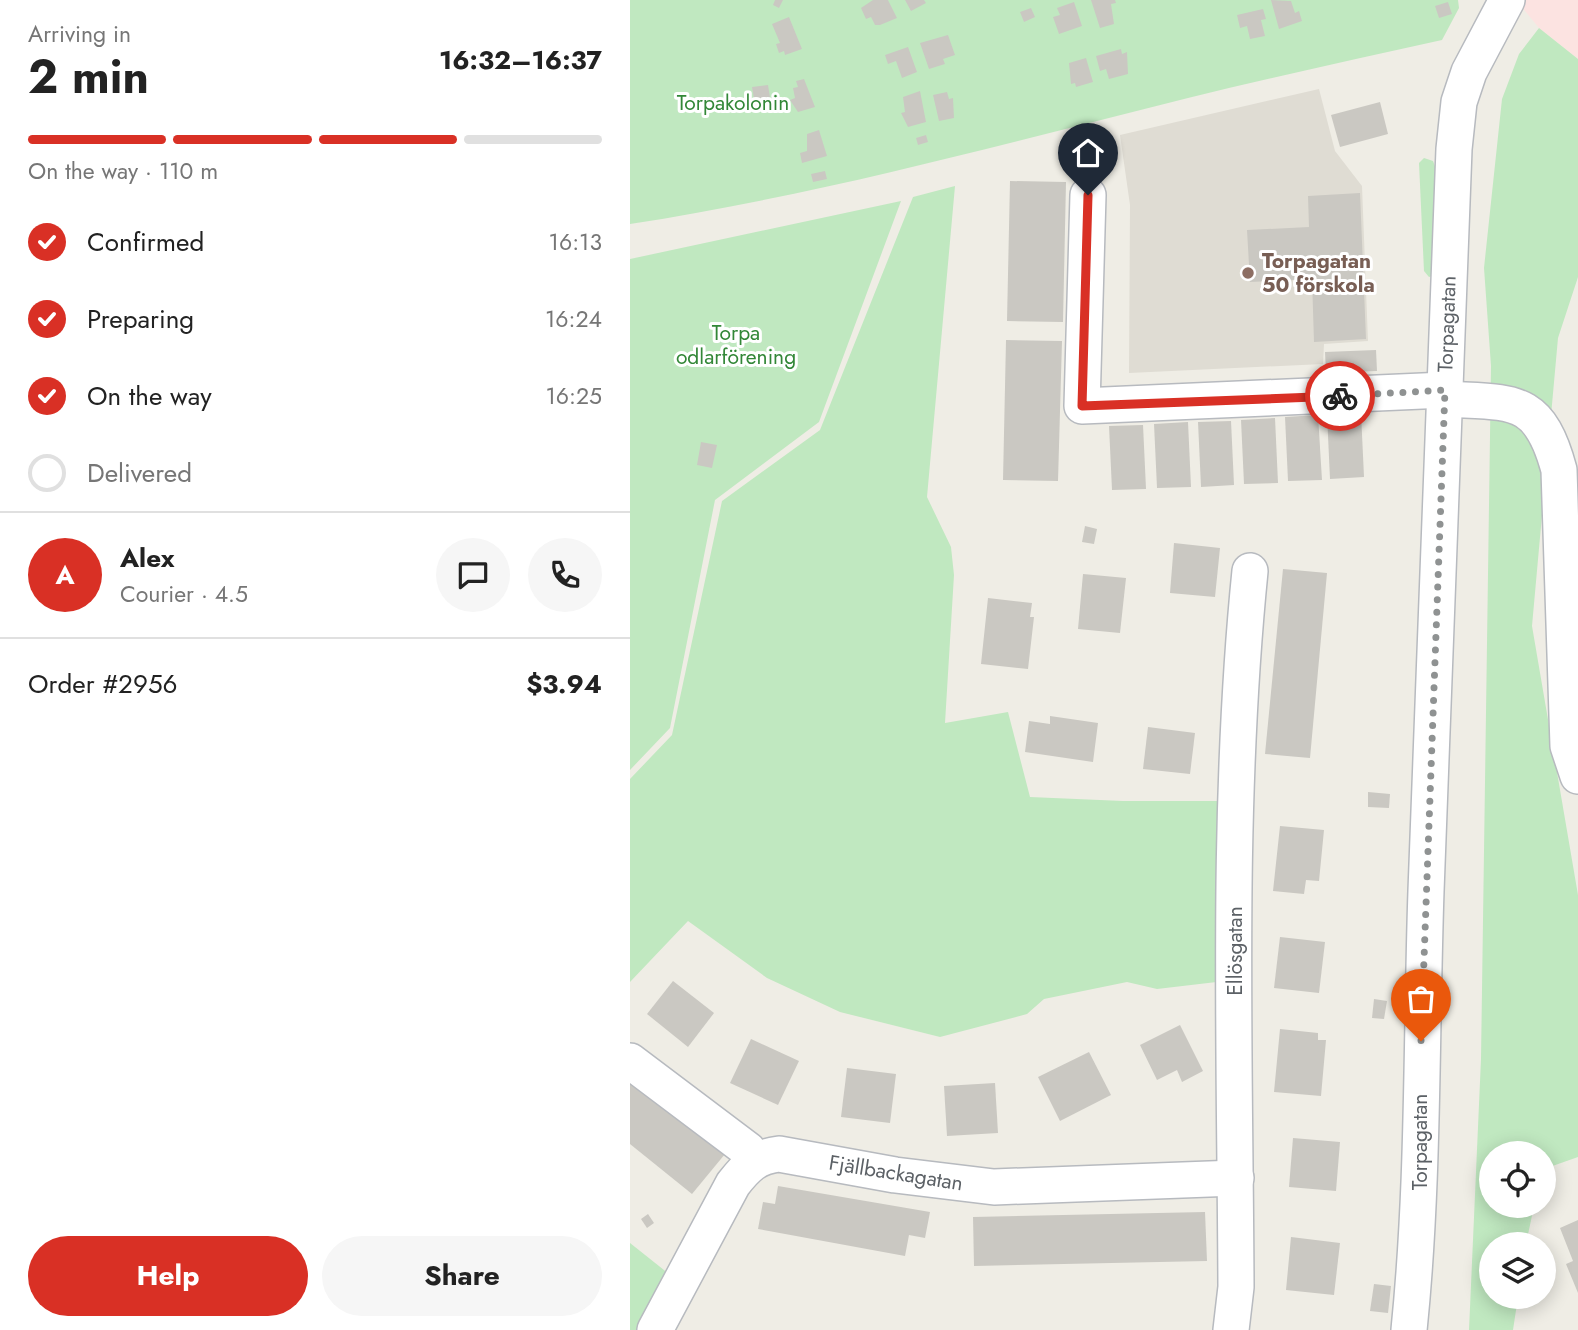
<!DOCTYPE html>
<meta charset="utf-8">
<style>
body{margin:0;font-family:Jost,sans-serif;background:#f6f6f6;color:#222;height:100vh;display:flex;flex-direction:column;font-size:26px;white-space:nowrap}
*{box-sizing:border-box;margin:0}
p{font-size:23px;color:#767676}
.icon{flex:none;width:38px;height:38px;fill:none;stroke:currentColor;stroke-width:2;stroke-linecap:round;stroke-linejoin:round}
.map{position:relative;flex:1;overflow:hidden}
.side{display:flex;flex-direction:column;background:#fff;width:630px}
.side>*{flex:none}
.tools{position:absolute;left:849px;top:1141px;display:grid;gap:14px}
.tools a{display:grid;place-items:center;width:77px;height:77px;border-radius:50%;background:#fff;box-shadow:0 4px 18px #0003;font-size:35px}
.pin{position:absolute;display:grid;place-items:center;width:60px;height:60px;color:#fff;margin:-72px -30px;border-radius:50% 50% 50% 0;rotate:-45deg;box-shadow:0 0 7px #0007}
.pin .icon{rotate:45deg}
.courier{position:absolute;display:grid;place-items:center;width:70px;height:70px;margin:-35px;border:5px solid #d93025;border-radius:50%;background:#fff;color:#222;box-shadow:0 2px 9px #0007}
.summary em{font-style:normal;font-weight:700}
.summary div{display:flex;flex-direction:column-reverse}
.summary{display:flex;align-items:center;justify-content:space-between;height:119px;padding:0 28px}
h1{font-size:46px;font-weight:700;line-height:52px}
.bar{display:grid;grid-template-columns:repeat(4,1fr);gap:10px 7px;align-content:center;height:84px;padding:0 28px}
.bar i{height:9px;border-radius:5px;background:#e0e0e0}
.bar .active{background:#d93025}
.bar p{grid-column:span 4}
.line{display:flex;align-items:center;gap:18px;padding:0 28px;border-top:2px solid #e0e0e0}
.line div{flex:1}
.round{display:grid;place-items:center;flex:none;width:74px;height:74px;border-radius:37px;background:#f6f6f6}
ol{padding:0 28px;list-style:none}
li{display:flex;align-items:center;gap:21px;height:77px}
li p{margin-inline-start:auto}
li .icon{padding:7px;border-radius:50%;background:#d93025;color:#fff;stroke-width:4}
li:last-child{color:#767676}
li i{width:38px;height:38px;border:4px solid #e0e0e0;border-radius:50%}
.cta{display:flex;gap:14px;margin-top:auto;padding:14px 28px}
.cta a{flex:1;height:80px;border-radius:42px;background:#d93025;color:#fff;font-size:28px;font-weight:700;line-height:80px;text-align:center}
.cta a+a{background:#f6f6f6;color:#222}
main{display:flex;flex:1;min-height:0}
.map>svg:first-child{display:block}
</style>
<main>
<section class="side">
<div class="summary"><div><h1>2 min</h1><p>Arriving in</p></div><em>16:32–16:37</em></div>
<div class="bar"><i class="active"></i><i class="active"></i><i class="active"></i><i></i><p>On the way · 110 m</p></div>
<ol>
<li><svg class="icon" aria-label="check" viewBox="0 0 24 24"><path d="M5 12l5 5 9-10"/></svg>Confirmed<p>16:13</p></li>
<li><svg class="icon" aria-label="check" viewBox="0 0 24 24"><path d="M5 12l5 5 9-10"/></svg>Preparing<p>16:24</p></li>
<li><svg class="icon" aria-label="check" viewBox="0 0 24 24"><path d="M5 12l5 5 9-10"/></svg>On the way<p>16:25</p></li>
<li><i></i>Delivered</li>
</ol>
<div class="line" style="height:126px"><b class="round" style="background:#d93025;color:#fff">A</b><div><b>Alex</b><p>Courier · 4.5</p></div><a class="round"><svg class="icon" aria-label="chat" viewBox="0 0 24 24"><path d="M4 5h16v11H9l-5 4z"/></svg></a><a class="round"><svg class="icon" aria-label="phone" viewBox="0 0 24 24"><path d="M5 4h4l2 5-3 2q2 4 5 5l2-3 5 2v4C11 20 4 13 5 4z"/></svg></a></div>
<div class="line" style="height:91px"><div>Order #2956</div><b>$3.94</b></div>
<div class="cta"><a>Help</a><a>Share</a></div>
</section>
<div class="map">
<svg width="948" height="1330" viewBox="0 0 948 1330">
<rect width="100%" height="100%" fill="#efede5"/>
<polygon fill="#dfdcd3" points="689,89 705,151 732,186 738,341 694,344 693,364 499,373 500,205 490,135"/>
<polygon fill="#fce3e1" points="886,0 948,0 948,59 909,28"/>
<g fill="#c0e8c0">
<path d="M0,0H828L829,8L812,40C727,59 642,77 558,98C373,144 189,195 0,224Z"/>
<polygon points="909,28 948,59 948,277 928,338 902,626 948,895 948,1157 914,1169 914,1153 861,1153 861,1206 904,1206 896,1244 861,1244 861,1297 888,1297 883,1330 839,1330 851,1059 861,366 854,268 872,99 889,54"/>
<polygon points="794,158 803,161 807,172 803,276 799,277 794,271 789,163"/>
<polygon points="325,186 297,497 321,547 324,575 315,723 378,712 400,797 493,801 597,801 595,981 527,989 497,982 414,999 397,1014 310,1037 210,1012 137,978 58,921 0,982 0,779 42,735 92,501 190,430 283,197"/>
<polygon points="271,201 189,422 85,500 40,728 0,770 0,259"/>
<polygon points="0,1243 39,1274 7,1330 0,1330"/>
</g>
<g fill="#cac8c2">
<polygon points="145,0 153,0 149,8 143,5"/>
<polygon points="243,0 258,0 267,18 250,25 245,25 241,17 236,19 231,8"/>
<polygon points="275,0 294,0 296,3 281,11"/>
<polygon points="461,0 485,0 486,3 481,4 484,24 470,28"/>
<polygon points="641,0 661,1 665,13 669,11 672,21 649,29"/>
<polygon points="444,2 452,26 429,34 423,17 430,15 427,8"/>
<polygon points="818,2 822,14 809,18 805,6"/>
<polygon points="401,8 405,17 394,22 390,12"/>
<polygon points="633,9 636,19 631,20 635,36 620,39 617,26 610,28 607,15"/>
<polygon points="159,17 172,49 155,55 154,51 149,53 146,44 150,43 142,24"/>
<polygon points="318,35 325,55 313,59 315,64 299,69 290,43"/>
<polygon points="278,47 287,72 272,78 266,61 258,64 255,55"/>
<polygon points="491,49 492,54 497,52 498,74 479,79 476,69 470,71 466,56"/>
<polygon points="456,58 463,82 446,87 445,83 441,84 439,63"/>
<polygon points="174,79 185,107 168,112 160,100 165,98 163,88 168,87 166,81"/>
<polygon points="138,85 140,97 124,99 122,87"/>
<polygon points="290,91 296,122 278,127 271,113 275,112 273,97"/>
<polygon points="317,92 319,99 323,98 324,118 309,121 303,95"/>
<polygon points="750,102 758,134 710,147 701,115"/>
<polygon points="189,130 197,156 172,163 170,153 177,151 177,134"/>
<polygon points="296,135 298,142 288,145 286,138"/>
<polygon points="195,171 197,179 183,182 181,174"/>
<polygon points="380,181 436,182 433,322 377,321"/>
<polygon points="730,193 736,339 684,342 682,279 620,282 617,230 679,227 678,196"/>
<polygon points="376,340 432,341 428,481 373,480"/>
<polygon points="746,350 747,371 696,373 695,352"/>
<polygon points="731,413 734,477 700,479 697,414"/>
<polygon points="688,415 692,480 658,481 655,417"/>
<polygon points="645,418 648,483 614,484 611,420"/>
<polygon points="601,421 604,485 571,487 568,422"/>
<polygon points="558,422 561,487 527,488 524,424"/>
<polygon points="513,425 516,489 482,490 479,426"/>
<polygon points="71,442 87,445 82,468 67,465"/>
<polygon points="455,526 467,529 464,544 452,542"/>
<polygon points="544,543 590,548 585,597 540,593"/>
<polygon points="653,569 697,573 680,758 635,754"/>
<polygon points="453,574 496,578 490,633 448,629"/>
<polygon points="358,598 402,603 400,617 404,617 398,669 351,664"/>
<polygon points="420,716 468,723 463,762 395,752 399,721 420,724"/>
<polygon points="518,727 565,733 560,774 513,769"/>
<polygon points="738,792 760,794 759,808 738,807"/>
<polygon points="650,826 694,830 689,881 676,880 674,894 643,891"/>
<polygon points="650,937 695,942 689,993 644,988"/>
<polygon points="43,981 84,1013 58,1047 17,1014"/>
<polygon points="744,999 757,1001 754,1019 742,1018"/>
<polygon points="550,1025 573,1071 552,1082 547,1070 527,1080 510,1045"/>
<polygon points="650,1029 688,1033 688,1040 696,1040 691,1096 644,1092"/>
<polygon points="121,1039 169,1061 148,1105 100,1083"/>
<polygon points="459,1052 481,1095 430,1121 408,1077"/>
<polygon points="217,1068 266,1074 260,1123 211,1117"/>
<polygon points="0,1078 95,1154 62,1194 0,1144"/>
<polygon points="365,1083 368,1133 317,1136 314,1086"/>
<polygon points="663,1138 710,1142 706,1191 659,1187"/>
<polygon points="148,1186 300,1212 295,1238 279,1235 275,1256 128,1229 133,1202 145,1204"/>
<polygon points="575,1212 577,1261 344,1266 343,1217"/>
<polygon points="18,1214 24,1223 17,1228 11,1219"/>
<polygon points="948,1220 948,1293 936,1264 943,1261 930,1228"/>
<polygon points="661,1237 710,1243 704,1295 656,1290"/>
<polygon points="744,1284 761,1286 758,1313 740,1311"/>
</g>
<g fill="none" stroke-linecap="round" stroke-linejoin="round">
<defs>
<g id="minor">
<polyline points="458,195 452,406 815,390"/>
<path d="M814,399C882,403 909,395 929,470L938,746L948,776"/>
<polyline points="0,1061 118,1150 125,1160"/>
<path d="M25,1330L103,1184C117,1166 126,1157 149,1154L265,1175L364,1187L606,1178"/>
<path d="M601,1330L606,1287C605,1049 596,809 620,571"/>
<path d="M779,1330C794,1184 791,1037 796,891C804,644 814,397 824,149L829,102L839,72L877,0"/>
</g>
</defs>
<use href="#minor" stroke="#b7babf" stroke-width="38"/>
<use href="#minor" stroke="#fff" stroke-width="35"/>
</g>
<g fill="none" stroke-linecap="round" stroke-linejoin="round">
<polyline stroke="#8f9292" stroke-width="7" stroke-dasharray="0 12.6" points="710,396 815,390 791,1041"/>
<polyline stroke="#d93025" stroke-width="9" points="458,195 452,406 710,396"/>
</g>
<circle fill="#8d6e63" stroke="#fff" stroke-width="2.5" cx="618" cy="273" r="7"/>
<g text-anchor="middle" stroke-width="6" stroke-linejoin="round" paint-order="stroke">
<g font-size="21" fill="#328737" stroke="#fff">
<text x="103" y="110">Torpakolonin</text>
<text x="106" y="340">Torpa<tspan x="106" dy="24">odlarförening</tspan></text>
</g>
<g font-size="21" font-weight="bold" fill="#785e54" stroke="#fff" text-anchor="start">
<text x="632" y="268">Torpagatan<tspan x="632" dy="24">50 förskola</tspan></text>
</g>
<g font-size="21" fill="#5c6166" stroke="#fff">
<text transform="translate(817 324) rotate(-88)" y="7">Torpagatan</text>
<text transform="translate(605 951) rotate(-90)" y="7">Ellösgatan</text>
<text transform="translate(790 1142) rotate(-90)" y="7">Torpagatan</text>
<text transform="translate(266 1173) rotate(9)" y="7">Fjällbackagatan</text>
</g>
</g>
</svg>
<div class="tools">
<a><svg class="icon" aria-label="locate" viewBox="0 0 24 24"><circle cx="12" cy="12" r="6"/><path d="M12 2v4M12 18v4M2 12h4M18 12h4"/></svg></a>
<a><svg class="icon" aria-label="layers" viewBox="0 0 24 24"><path d="M12 4l9 5-9 5-9-5zM3 14l9 5 9-5"/></svg></a>
</div>
<div class="pin" style="left:791px;top:1041px;background:#ea580c"><svg class="icon" aria-label="bag" viewBox="0 0 24 24"><path d="M5 8h14l-1 12H6zM9 8a3 3 0 0 1 6 0"/></svg></div>
<div class="pin" style="left:458px;top:195px;background:#1f2937"><svg class="icon" aria-label="home" viewBox="0 0 24 24"><path d="M3 11l9-7 9 7M6 9v11h12V9"/></svg></div>
<div class="courier" style="left:710px;top:396px"><svg class="icon" aria-label="bike" viewBox="0 0 24 24"><circle cx="6" cy="16" r="4"/><circle cx="18" cy="16" r="4"/><path d="M6 16l4-8h5l3 8M10 8l3 8H6M13 5h3"/></svg></div>
</div>
</main>
